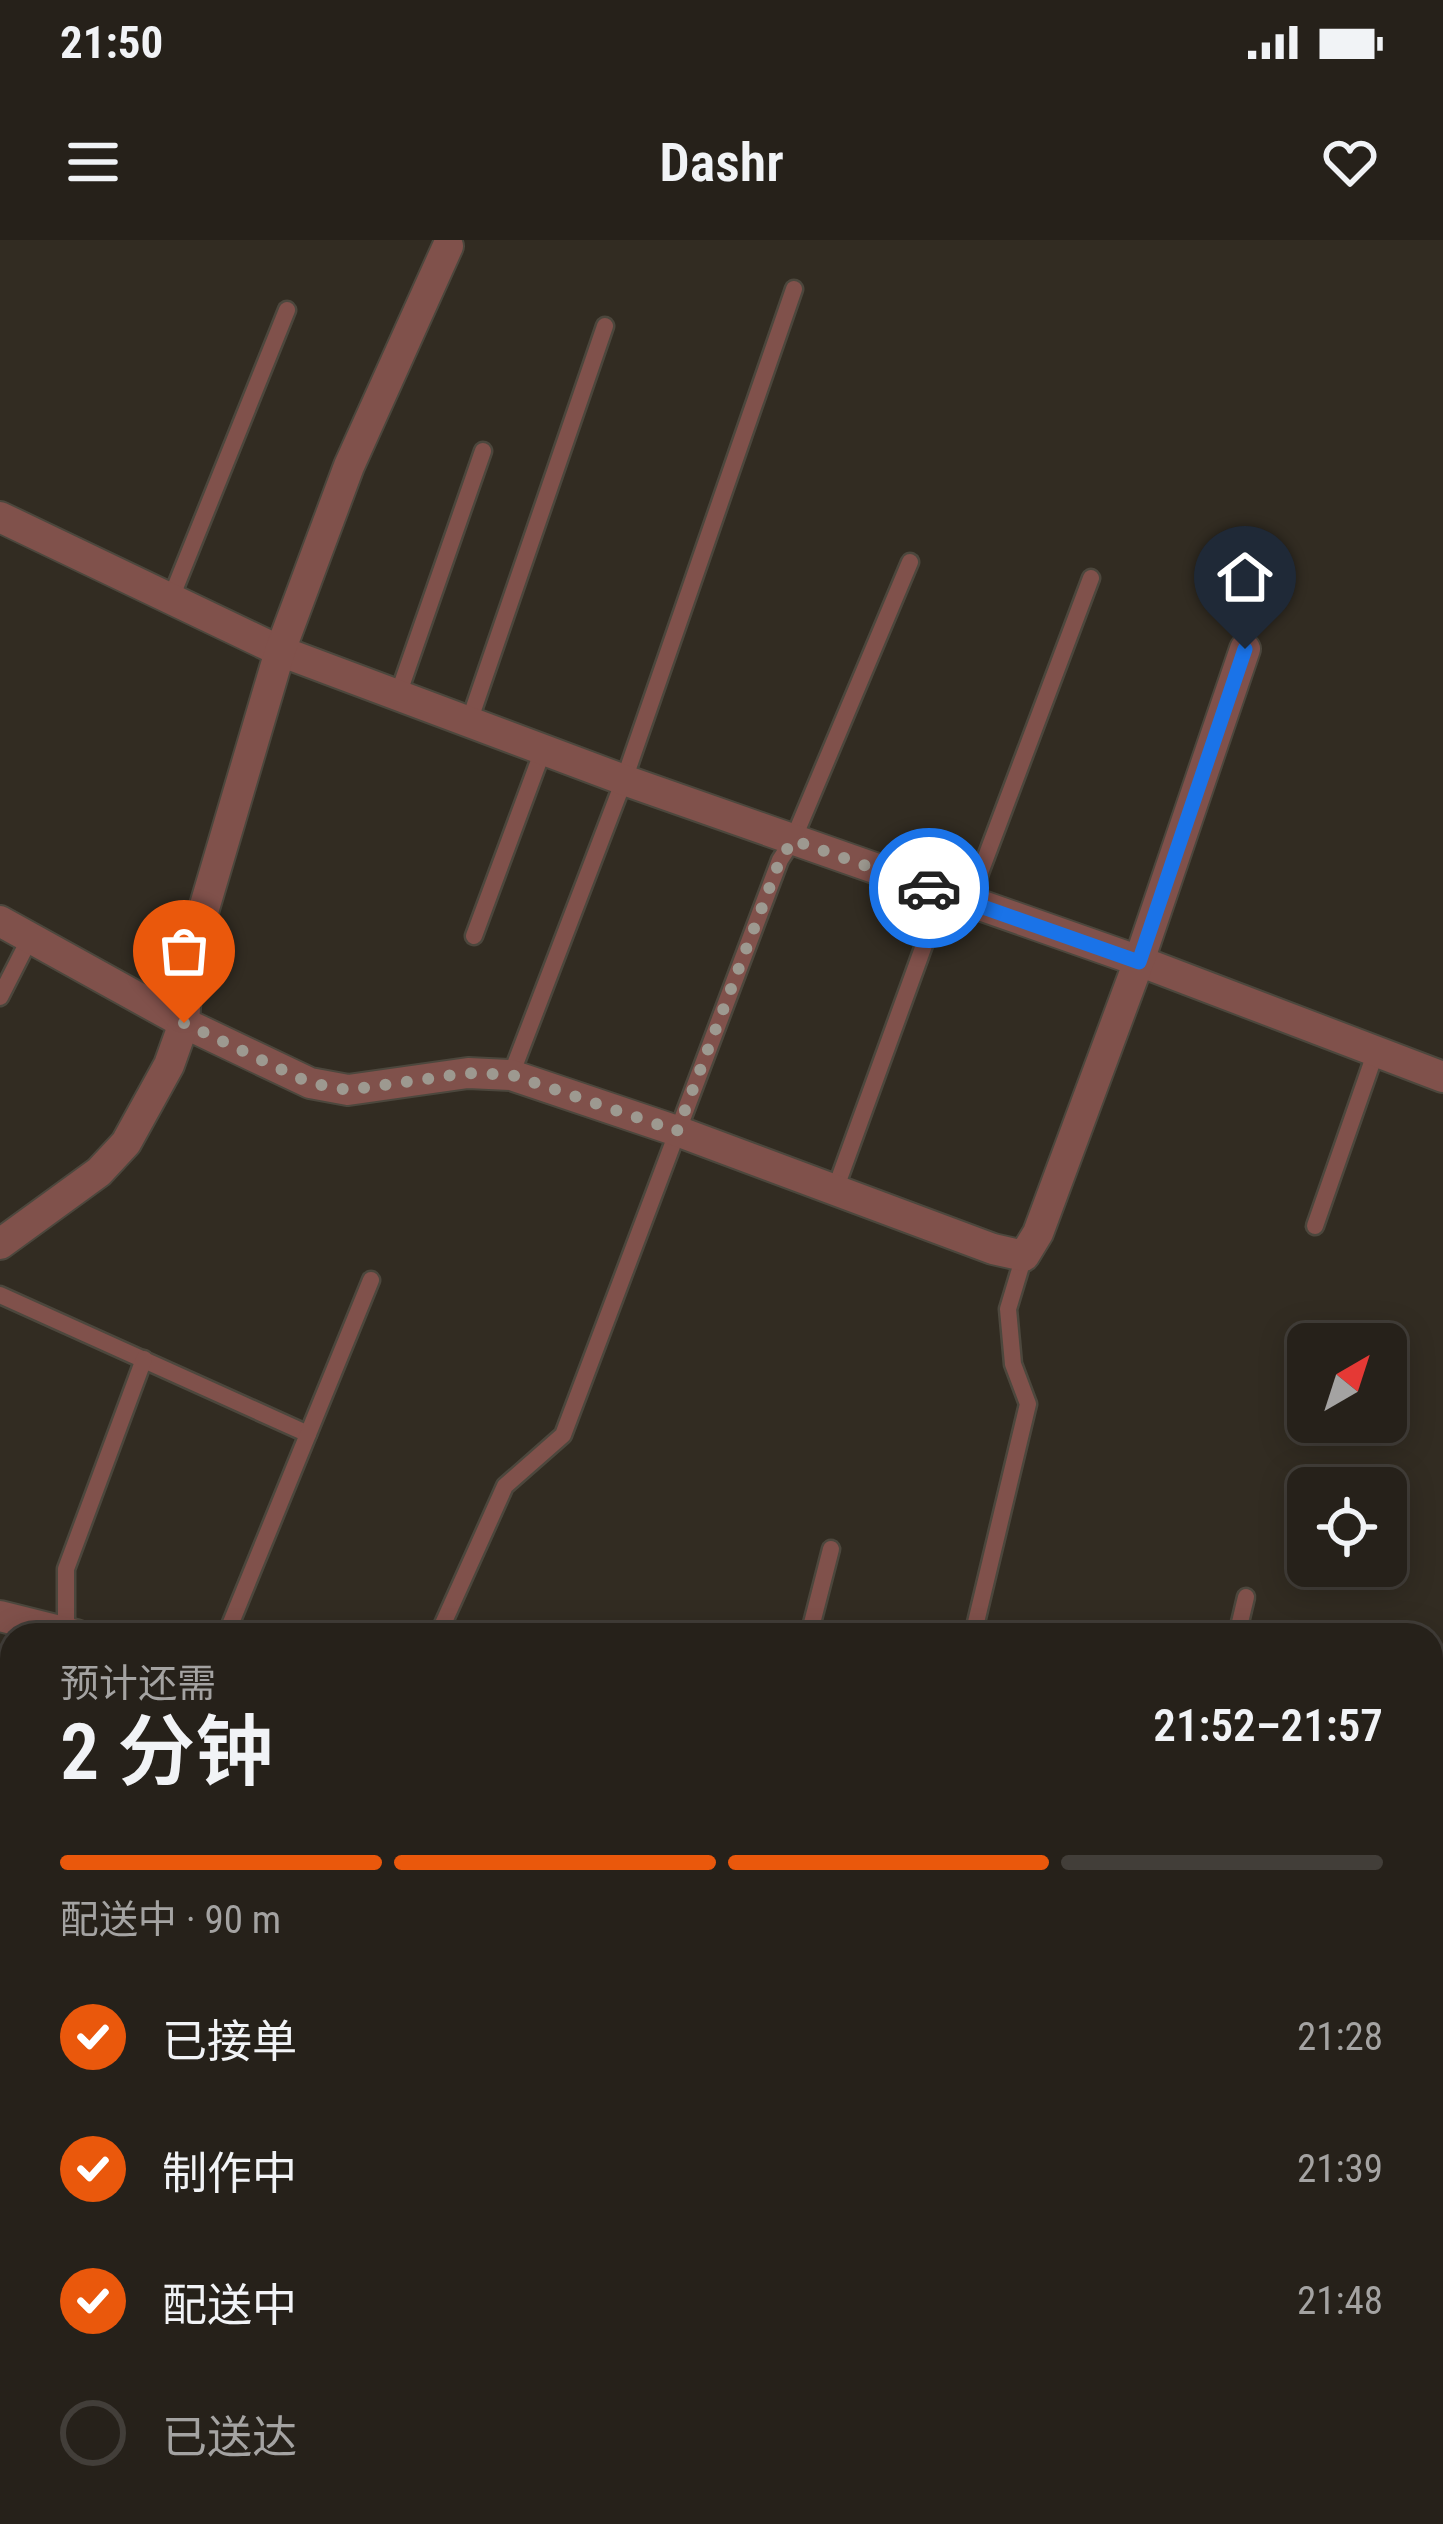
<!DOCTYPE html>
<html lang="zh">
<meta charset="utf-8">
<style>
body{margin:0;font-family:"Roboto Condensed","Noto Sans SC",sans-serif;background:#2e2923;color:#f1f3f6;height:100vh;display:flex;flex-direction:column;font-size:45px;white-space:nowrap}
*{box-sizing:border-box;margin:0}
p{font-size:39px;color:#a4a3a2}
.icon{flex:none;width:66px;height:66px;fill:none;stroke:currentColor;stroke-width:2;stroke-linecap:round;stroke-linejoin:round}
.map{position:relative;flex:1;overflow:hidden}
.drawer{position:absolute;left:0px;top:1383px;width:1443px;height:903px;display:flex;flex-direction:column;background:#26211a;border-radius:36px 36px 0 0;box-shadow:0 6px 30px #0003,0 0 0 3px #423e39}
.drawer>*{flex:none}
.needle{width:78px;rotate:39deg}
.buttons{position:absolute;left:1287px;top:1083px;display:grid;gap:24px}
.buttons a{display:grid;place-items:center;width:120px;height:120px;border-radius:18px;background:#26211a;box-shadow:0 6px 30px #0003,0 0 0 3px #423e39;font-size:60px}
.pin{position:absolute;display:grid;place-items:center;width:102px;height:102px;color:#fff;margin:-123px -51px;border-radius:50% 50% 50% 0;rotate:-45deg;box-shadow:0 0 12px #0007}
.pin .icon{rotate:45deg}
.courier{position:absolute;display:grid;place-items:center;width:120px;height:120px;margin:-60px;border:9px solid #1a73e8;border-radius:50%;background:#fff;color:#222;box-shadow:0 3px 15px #0007}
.head em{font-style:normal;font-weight:600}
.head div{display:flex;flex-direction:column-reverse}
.head{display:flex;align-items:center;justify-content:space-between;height:204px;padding:0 60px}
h1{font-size:78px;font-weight:600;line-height:90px}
.bar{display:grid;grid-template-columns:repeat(4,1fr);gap:18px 12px;align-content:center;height:144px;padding:0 60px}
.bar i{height:15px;border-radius:9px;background:#423e39}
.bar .current{background:#ea580c}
.bar p{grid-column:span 4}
ol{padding:0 60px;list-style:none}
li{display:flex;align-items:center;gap:36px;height:132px}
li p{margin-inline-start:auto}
li .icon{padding:12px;border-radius:50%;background:#ea580c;color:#fff;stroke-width:4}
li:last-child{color:#a4a3a2}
li i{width:66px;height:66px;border:6px solid #423e39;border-radius:50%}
.status{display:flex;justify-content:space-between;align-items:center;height:84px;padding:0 60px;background:#26211a;direction:ltr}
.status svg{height:33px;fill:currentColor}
header{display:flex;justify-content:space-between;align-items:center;height:156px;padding:0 60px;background:#26211a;font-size:54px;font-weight:600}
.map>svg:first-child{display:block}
</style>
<div class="status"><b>21:50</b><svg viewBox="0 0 49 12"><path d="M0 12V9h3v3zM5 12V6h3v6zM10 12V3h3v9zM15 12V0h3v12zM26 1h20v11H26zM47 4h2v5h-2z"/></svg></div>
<header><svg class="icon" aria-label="menu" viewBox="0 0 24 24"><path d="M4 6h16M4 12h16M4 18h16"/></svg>Dashr<svg class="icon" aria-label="heart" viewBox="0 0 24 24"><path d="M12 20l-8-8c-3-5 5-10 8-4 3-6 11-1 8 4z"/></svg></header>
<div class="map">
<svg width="1443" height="2284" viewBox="0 0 1443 2284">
<rect width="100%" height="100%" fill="#322c22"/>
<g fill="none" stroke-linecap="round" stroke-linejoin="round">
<defs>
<g id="lane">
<polyline points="171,358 287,70"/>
<polyline points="398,455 483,211"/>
<polyline points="469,482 605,86"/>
<polyline points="969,662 1091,338"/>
<polyline points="474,696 543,510"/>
<polyline points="0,757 30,698"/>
<polyline points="511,835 624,540 794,49"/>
<polyline points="835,950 943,653"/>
<polyline points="1315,986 1376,811"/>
<polyline points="0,1055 308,1194"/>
<polyline points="66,1395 66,1329 144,1119"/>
<polyline points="226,1395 371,1040"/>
<polyline points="438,1395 505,1246 563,1195 780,620 793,600 910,322"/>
<polyline points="809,1395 831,1309"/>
<polyline points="973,1395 1028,1164 1013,1124 1008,1069 1024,1016"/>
<polyline points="1237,1395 1246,1357"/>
<polyline points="0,1612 12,1572"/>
<polyline points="781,2284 783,2274"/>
</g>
<g id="street">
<polyline points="0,277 280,411 624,540 1139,721 1443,837"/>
<polyline points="0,681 184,783 310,843 348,850 468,833 511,835 677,891 993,1009 1024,1016 1038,993 1139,721 1245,409"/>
<polyline points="0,1004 99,932 126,903 169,825 184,783 188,723 280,411 349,226 448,6"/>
<polyline points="0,1376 76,1395"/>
<polyline points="1431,1724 1443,1726"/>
<polyline points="0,2234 12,2238"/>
<polyline points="168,2274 213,2284"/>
</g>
</defs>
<use href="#lane" stroke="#4c473d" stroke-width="21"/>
<use href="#street" stroke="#4c473d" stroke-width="34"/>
<use href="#lane" stroke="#80514b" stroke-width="16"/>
<use href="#street" stroke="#80514b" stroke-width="30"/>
</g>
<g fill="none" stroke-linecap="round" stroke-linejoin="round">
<polyline stroke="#9d9990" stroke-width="12" stroke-dasharray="0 21.6" points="184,783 310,843 348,850 468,833 512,835 677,891 780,620 793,600 929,648"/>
<polyline stroke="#1a73e8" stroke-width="15" points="929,648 1139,722 1245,409"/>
</g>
</svg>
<div class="buttons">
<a><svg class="needle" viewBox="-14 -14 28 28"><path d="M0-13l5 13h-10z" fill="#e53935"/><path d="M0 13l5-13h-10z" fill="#a4a3a2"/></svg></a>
<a><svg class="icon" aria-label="locate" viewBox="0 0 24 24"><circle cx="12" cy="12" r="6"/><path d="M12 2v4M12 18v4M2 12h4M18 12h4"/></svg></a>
</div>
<div class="pin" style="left:184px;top:783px;background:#ea580c"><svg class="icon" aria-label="bag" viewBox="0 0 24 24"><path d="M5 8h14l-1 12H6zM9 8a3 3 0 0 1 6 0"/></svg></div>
<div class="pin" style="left:1245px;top:409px;background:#1f2937"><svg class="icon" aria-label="home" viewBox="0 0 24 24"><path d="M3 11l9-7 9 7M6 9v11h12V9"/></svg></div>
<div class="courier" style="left:929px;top:648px"><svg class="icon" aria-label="car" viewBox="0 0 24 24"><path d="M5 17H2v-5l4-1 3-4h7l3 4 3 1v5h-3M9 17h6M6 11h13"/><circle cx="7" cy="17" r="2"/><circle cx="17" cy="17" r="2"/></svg></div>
<section class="drawer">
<div class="head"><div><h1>2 分钟</h1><p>预计还需</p></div><em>21:52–21:57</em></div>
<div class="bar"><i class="current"></i><i class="current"></i><i class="current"></i><i></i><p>配送中 · 90 m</p></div>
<ol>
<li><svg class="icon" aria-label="check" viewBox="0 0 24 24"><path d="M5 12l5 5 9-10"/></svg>已接单<p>21:28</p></li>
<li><svg class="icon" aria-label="check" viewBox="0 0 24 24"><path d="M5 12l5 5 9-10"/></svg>制作中<p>21:39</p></li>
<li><svg class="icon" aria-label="check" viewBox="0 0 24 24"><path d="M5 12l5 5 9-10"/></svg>配送中<p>21:48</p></li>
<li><i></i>已送达</li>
</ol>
</section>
</div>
